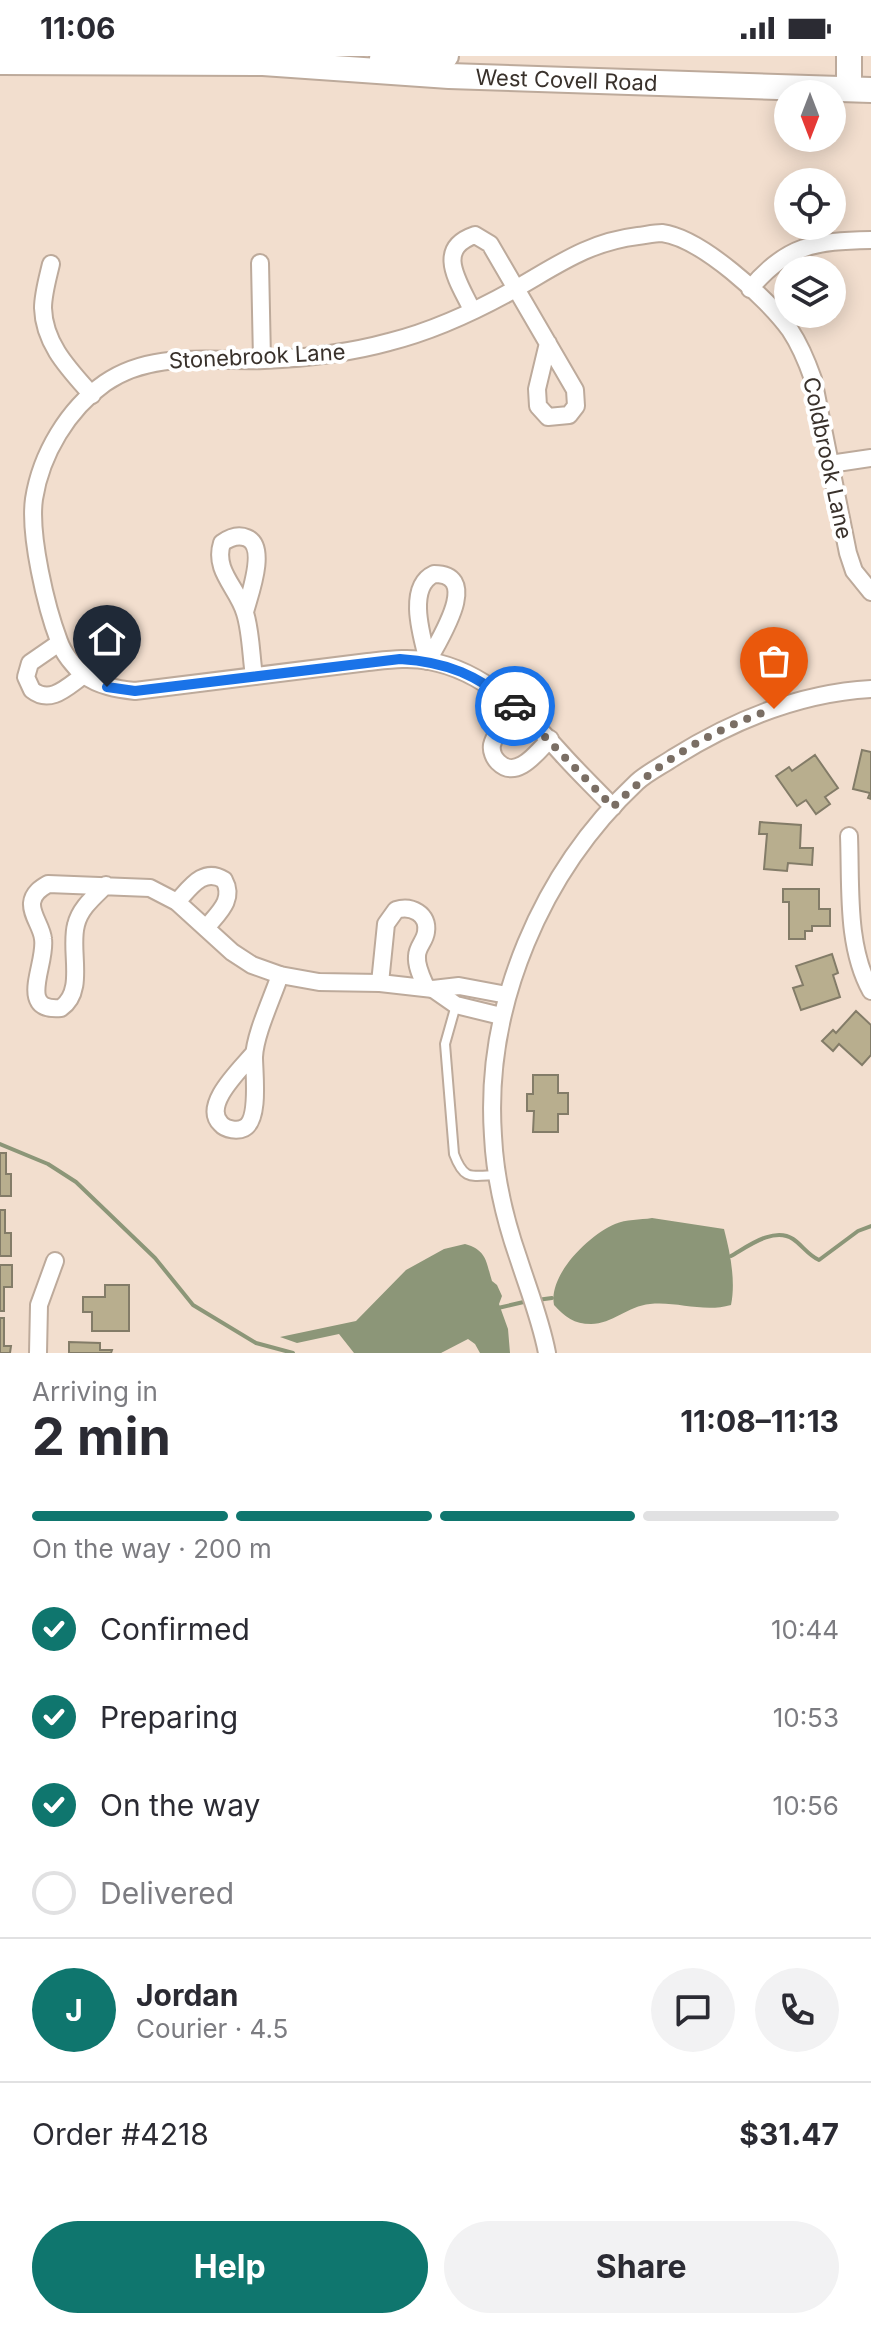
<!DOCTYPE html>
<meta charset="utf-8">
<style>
body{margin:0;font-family:Inter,sans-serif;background:#f2f2f3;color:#2b2b33;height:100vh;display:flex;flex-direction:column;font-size:30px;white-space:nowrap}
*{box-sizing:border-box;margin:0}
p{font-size:26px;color:#7c7c81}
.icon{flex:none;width:44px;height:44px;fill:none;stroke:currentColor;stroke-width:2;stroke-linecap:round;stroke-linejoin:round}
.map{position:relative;height:1297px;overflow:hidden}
.side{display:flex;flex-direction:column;background:#fff;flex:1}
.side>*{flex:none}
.needle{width:52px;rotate:180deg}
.tools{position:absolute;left:774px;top:24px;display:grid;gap:16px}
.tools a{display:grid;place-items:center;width:72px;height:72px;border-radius:50%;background:#fff;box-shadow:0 4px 20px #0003;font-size:40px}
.pin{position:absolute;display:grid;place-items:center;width:68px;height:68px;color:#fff;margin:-82px -34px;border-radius:50% 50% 50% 0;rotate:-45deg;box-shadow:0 0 8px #0007}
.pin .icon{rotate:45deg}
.courier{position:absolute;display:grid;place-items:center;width:80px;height:80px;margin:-40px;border:6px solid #1a73e8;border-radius:50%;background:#fff;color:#222;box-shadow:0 2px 10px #0007}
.headline em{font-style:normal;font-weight:700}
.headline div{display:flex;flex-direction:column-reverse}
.headline{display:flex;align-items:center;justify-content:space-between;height:136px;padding:0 32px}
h1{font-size:52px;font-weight:700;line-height:60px}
.bar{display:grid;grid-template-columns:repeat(4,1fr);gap:12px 8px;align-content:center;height:96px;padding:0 32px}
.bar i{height:10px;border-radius:6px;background:#e1e1e2}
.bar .on{background:#0f766e}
.bar p{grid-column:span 4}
.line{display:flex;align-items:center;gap:20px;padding:0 32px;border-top:2px solid #e1e1e2}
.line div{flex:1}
.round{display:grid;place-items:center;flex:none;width:84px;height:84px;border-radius:42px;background:#f2f2f3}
ol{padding:0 32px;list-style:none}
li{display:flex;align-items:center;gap:24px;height:88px}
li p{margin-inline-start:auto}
li .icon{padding:8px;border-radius:50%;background:#0f766e;color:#fff;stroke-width:4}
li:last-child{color:#7c7c81}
li i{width:44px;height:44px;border:4px solid #e1e1e2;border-radius:50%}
.cta{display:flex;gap:16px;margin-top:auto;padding:16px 32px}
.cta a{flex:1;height:92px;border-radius:48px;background:#0f766e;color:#fff;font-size:32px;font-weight:700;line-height:92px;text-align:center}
.cta a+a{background:#f2f2f3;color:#2b2b33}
.status{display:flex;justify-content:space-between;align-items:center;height:56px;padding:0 40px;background:#fff;direction:ltr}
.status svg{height:22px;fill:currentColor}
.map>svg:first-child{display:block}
</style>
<div class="status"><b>11:06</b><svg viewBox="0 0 49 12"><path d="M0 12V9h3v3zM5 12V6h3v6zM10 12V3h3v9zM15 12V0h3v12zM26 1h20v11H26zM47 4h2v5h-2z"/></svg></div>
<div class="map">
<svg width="871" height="1297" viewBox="0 0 871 1297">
<rect width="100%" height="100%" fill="#f2dece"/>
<g fill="#8c9678">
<path d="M652,1162L724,1173C730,1196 736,1225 731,1249C703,1257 677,1245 650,1248C628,1250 612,1268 591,1268C574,1268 565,1261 554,1249C548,1219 589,1179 615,1168C626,1163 640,1164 652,1162Z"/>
<path d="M465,1188C487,1194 486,1206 492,1225L497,1229L502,1240L499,1248L508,1273L510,1297H480L475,1288L468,1283L441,1297H354L339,1278L297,1287L280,1281L356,1265L406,1214L444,1193Z"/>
</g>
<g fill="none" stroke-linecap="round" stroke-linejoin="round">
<g stroke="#8c9678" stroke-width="4">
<polyline points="0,1088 48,1108 76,1126 155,1202 193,1249 256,1287 293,1297"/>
<path d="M731,1200C747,1191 774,1170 793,1183C802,1189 808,1199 819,1204L858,1175L871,1170"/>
<polyline points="537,1244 552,1242"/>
<polyline points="498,1252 528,1245"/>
</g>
</g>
<g fill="#b8ae8e" stroke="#837c68" stroke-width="2">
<polygon points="862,694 871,696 871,743 868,742 870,737 853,733"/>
<polygon points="815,699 838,732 825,741 830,748 816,758 806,744 797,750 776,720 789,711 792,715"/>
<polygon points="760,766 801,769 800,792 813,792 812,809 788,807 787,815 764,813 767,778 759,778"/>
<polygon points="783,833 819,833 819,853 830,853 830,870 812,870 812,875 805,875 805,883 789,883 789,846 783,846"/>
<polygon points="832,898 838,917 833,919 840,941 801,954 793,932 803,929 796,910"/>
<polygon points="856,955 871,969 871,999 862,1009 839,988 833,995 822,985 833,974 836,977"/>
<polygon points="533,1019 558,1019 558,1037 568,1037 568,1058 558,1058 558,1076 533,1076 534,1055 527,1055 527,1038 533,1038"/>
<polygon points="0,1097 6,1097 6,1118 11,1118 11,1140 0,1140"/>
<polygon points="0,1154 5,1154 5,1177 11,1177 11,1200 0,1200"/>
<polygon points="0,1209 12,1209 12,1231 4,1231 4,1255 0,1255"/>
<polygon points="105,1229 129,1229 129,1275 92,1275 92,1256 83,1256 83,1241 105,1241"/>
<polygon points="0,1262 4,1262 4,1290 11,1290 10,1297 0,1297"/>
<polygon points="69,1286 100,1287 100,1294 112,1294 111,1297 69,1297"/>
</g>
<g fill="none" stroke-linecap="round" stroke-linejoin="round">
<defs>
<path id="lane" d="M456,949L445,988L454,1098C464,1125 471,1120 497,1119"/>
<g id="street">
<polyline points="260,207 262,304"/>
<path d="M51,208C48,221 43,238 43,252C44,288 69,313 92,339"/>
<path d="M750,233C786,189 815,185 871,184"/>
<path d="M472,254C459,226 434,193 475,179L490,188L575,334L576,350L569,359L548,361L538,350L537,333L548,287"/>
<polyline points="830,408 871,402"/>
<path d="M434,518C483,518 438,585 428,605C422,581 406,531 434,518Z"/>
<path d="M245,556C249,540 268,491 247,482C238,478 229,482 222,487C213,515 238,532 245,557C251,576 251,600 254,620"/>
<path d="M59,587L30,607L26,621L32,634C51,649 68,630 84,619"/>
<path d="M517,652C510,662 495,676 492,689C491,695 494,702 498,706C517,725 538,695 550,683"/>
<path d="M613,751C596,733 578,716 562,698C526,658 485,615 429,605C409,601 388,604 368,606L135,635C117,633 99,630 84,619C74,611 63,597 59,585C46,551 29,479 34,443C41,398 68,353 105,327C153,294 210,306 264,304C306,302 349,297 389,286C433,275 478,254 517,232C559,208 589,186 638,180C646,179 654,177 662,177C701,182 767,242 790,274C800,289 807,306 813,323L848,497L854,515L871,536"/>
<path d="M849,780C851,831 846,890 871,935"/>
<path d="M106,829C94,841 80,852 76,869C69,894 86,935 61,952C16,956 47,908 43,883C42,871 31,859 32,847C33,837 41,832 48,828L150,832L177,846L232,896L252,909L280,919L319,926L380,927L433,933L459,930L507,939"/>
<path d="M177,846C190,832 203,811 224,824C235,844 218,857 206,872"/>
<path d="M380,927L386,868L396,854C411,849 429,858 426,876C425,885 417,891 417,900C416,910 422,922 426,931"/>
<polyline points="433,933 456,949 501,960"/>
<path d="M254,997C242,1012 201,1049 221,1068C226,1074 238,1075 244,1072C260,1064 254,1017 254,1001C255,978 272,943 280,919"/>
<polyline points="38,1297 39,1249 55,1205"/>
<path d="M547,1297C541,1265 529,1235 519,1204C505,1164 495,1122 493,1080C484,949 542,815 637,726C647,717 661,710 673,702C732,665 800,637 871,633"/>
</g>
<g id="secondary">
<polyline points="849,0 849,33"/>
<polyline points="382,3 446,0"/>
<polyline points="0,6 278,7"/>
<path id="s1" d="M263,7L449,20L871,34"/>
</g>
</defs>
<use href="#lane" stroke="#bdaa9b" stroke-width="12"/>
<use href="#street" stroke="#bdaa9b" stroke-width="20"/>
<use href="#secondary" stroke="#bdaa9b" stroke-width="28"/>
<use href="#lane" stroke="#fff" stroke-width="8"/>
<use href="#street" stroke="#fff" stroke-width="16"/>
<use href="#secondary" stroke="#fff" stroke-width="24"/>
</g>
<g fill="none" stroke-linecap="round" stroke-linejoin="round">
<path stroke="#7a6e64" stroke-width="8" stroke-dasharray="0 14.4" d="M515,650L613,751C657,706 715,672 774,653"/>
<path stroke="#1a73e8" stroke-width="10" d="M107,631L135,635L400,603C448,606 477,619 515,650"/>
</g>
<g text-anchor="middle" stroke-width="8" stroke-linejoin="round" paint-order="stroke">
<g font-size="22" fill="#39312b" stroke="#fff">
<text dy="8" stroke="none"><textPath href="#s1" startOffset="304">West Covell Road</textPath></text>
<text transform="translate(257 300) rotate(-3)" y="8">Stonebrook Lane</text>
<text transform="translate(828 402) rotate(78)" y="8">Coldbrook Lane</text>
</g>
</g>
</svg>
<div class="tools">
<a><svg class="needle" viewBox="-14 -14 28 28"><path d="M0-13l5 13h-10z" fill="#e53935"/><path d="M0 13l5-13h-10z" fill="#7c7c81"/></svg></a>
<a><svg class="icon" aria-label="locate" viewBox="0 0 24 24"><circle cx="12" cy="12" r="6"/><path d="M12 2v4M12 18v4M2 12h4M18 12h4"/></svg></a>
<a><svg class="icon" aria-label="layers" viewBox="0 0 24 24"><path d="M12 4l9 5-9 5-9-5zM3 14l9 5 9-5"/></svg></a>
</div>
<div class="pin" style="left:774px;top:653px;background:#ea580c"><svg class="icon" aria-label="bag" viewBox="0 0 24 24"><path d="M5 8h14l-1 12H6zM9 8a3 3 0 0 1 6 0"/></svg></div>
<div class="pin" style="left:107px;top:631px;background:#1f2937"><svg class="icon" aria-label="home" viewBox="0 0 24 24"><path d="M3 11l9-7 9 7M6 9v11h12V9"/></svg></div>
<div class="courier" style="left:515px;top:650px"><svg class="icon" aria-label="car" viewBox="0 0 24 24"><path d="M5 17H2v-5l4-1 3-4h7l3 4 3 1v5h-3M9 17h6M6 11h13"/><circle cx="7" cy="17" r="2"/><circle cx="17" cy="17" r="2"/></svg></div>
</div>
<section class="side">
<div class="headline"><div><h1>2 min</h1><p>Arriving in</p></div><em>11:08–11:13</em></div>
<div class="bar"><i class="on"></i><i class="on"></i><i class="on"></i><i></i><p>On the way · 200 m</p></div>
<ol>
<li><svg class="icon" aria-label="check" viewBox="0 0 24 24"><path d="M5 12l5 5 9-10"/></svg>Confirmed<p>10:44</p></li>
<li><svg class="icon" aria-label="check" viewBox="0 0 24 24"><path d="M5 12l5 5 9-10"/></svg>Preparing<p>10:53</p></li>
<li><svg class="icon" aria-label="check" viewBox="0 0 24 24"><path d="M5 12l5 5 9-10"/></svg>On the way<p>10:56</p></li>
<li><i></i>Delivered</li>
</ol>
<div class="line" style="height:144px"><b class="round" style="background:#0f766e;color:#fff">J</b><div><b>Jordan</b><p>Courier · 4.5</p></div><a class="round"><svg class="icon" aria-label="chat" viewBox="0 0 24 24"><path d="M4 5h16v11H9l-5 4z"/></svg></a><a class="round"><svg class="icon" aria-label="phone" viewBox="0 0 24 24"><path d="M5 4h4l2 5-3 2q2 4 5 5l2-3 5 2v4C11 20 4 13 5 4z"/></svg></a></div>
<div class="line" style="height:104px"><div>Order #4218</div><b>$31.47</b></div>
<div class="cta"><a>Help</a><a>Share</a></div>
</section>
